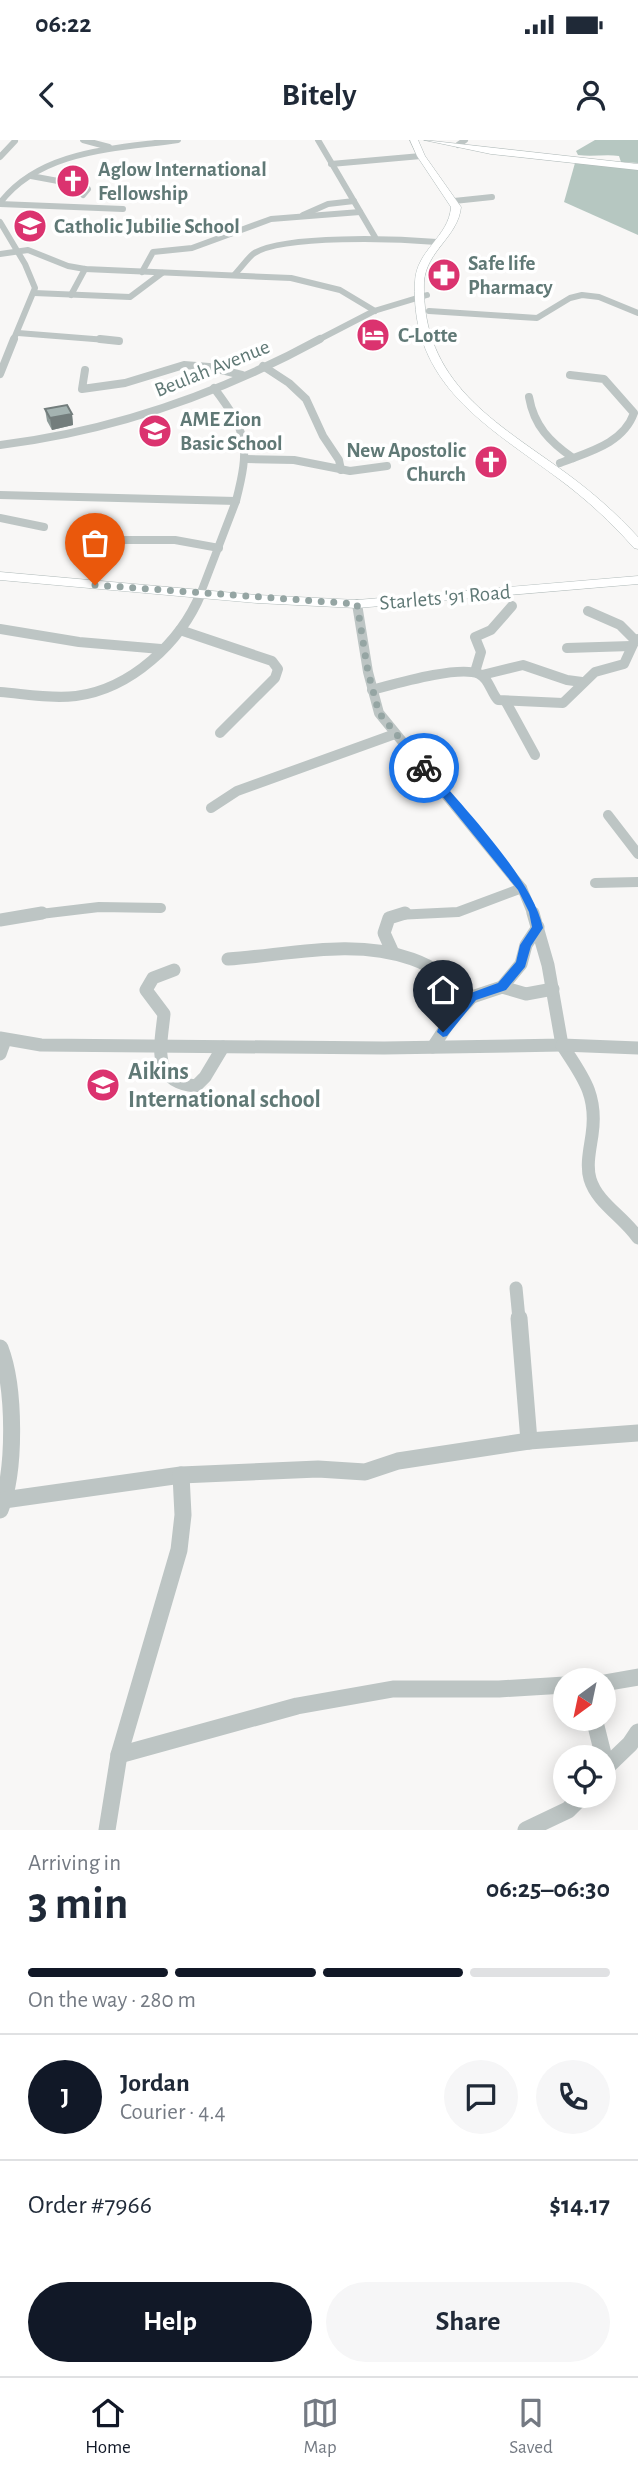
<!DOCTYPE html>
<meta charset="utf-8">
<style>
body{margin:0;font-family:"Alegreya Sans",sans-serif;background:#f6f6f7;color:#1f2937;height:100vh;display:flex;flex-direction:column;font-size:26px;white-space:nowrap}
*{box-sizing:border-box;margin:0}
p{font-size:23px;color:#747a83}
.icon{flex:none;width:38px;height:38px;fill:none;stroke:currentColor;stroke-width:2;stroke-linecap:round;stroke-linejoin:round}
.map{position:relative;height:1690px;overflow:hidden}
.drawer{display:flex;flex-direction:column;background:#fff;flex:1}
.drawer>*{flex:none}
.needle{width:46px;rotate:213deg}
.fabs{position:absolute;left:553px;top:1528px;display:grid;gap:14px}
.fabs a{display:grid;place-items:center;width:63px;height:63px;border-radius:50%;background:#fff;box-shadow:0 4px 18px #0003;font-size:35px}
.pin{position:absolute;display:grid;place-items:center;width:60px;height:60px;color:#fff;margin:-72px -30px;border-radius:50% 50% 50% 0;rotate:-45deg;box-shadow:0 0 7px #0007}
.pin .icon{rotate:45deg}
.courier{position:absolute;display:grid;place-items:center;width:70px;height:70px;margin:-35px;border:5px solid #1a73e8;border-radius:50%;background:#fff;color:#222;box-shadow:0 2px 9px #0007}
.head em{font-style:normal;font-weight:700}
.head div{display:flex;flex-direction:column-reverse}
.head{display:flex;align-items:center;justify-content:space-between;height:119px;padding:0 28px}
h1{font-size:46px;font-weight:700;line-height:52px}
.bar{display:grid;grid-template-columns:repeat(4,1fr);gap:10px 7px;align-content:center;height:84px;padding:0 28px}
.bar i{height:9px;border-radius:5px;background:#e0e1e3}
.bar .current{background:#111827}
.bar p{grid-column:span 4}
.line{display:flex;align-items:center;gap:18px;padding:0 28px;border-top:2px solid #e0e1e3}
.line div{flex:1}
.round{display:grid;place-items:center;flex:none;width:74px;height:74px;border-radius:37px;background:#f6f6f7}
.button{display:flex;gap:14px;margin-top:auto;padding:14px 28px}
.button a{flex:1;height:80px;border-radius:42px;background:#111827;color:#fff;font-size:28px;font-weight:700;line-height:80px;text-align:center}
.button a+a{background:#f6f6f7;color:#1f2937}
.status{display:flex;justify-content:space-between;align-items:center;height:49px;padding:0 35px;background:#fff;direction:ltr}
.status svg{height:19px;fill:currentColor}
header{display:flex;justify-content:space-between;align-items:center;height:91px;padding:0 28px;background:#fff;font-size:32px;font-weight:700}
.tab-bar{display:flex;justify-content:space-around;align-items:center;height:98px;border-top:2px solid #e0e1e3;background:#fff;font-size:19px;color:#747a83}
.tab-bar a{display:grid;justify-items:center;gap:4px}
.tab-bar .current{color:#111827}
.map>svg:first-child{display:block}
</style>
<div class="status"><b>06:22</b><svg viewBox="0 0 49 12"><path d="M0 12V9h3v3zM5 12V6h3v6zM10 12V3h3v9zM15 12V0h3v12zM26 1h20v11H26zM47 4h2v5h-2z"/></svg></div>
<header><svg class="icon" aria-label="back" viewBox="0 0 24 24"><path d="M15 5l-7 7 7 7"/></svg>Bitely<svg class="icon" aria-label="person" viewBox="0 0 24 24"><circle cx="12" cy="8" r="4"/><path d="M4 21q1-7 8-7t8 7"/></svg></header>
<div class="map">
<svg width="638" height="1690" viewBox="0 0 638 1690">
<rect width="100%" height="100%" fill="#f8f7f6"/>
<g fill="#b6c7c1">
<path d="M595,0H638V23L621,22L619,16C606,14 592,17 578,15L576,11Z"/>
<polygon points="575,23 638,29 638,95 564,62"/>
</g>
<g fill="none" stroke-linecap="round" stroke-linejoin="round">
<defs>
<g id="secondary">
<path d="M410,0H418L425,16L461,67C458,97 426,111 424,142C421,243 496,282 566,333C592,352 616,373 638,397V409L634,408C611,382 586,359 559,339C488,286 410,245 415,142C416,110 449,97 451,67L417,16Z"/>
<polygon points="424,0 638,24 638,30 491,14"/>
<polygon points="0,432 257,455 357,460 638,436 638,444 357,468 257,463 0,440"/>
</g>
</defs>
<use href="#secondary" stroke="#b0bab9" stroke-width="1"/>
<g stroke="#bdc5c4" stroke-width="6">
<polyline points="83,0 109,7"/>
<polyline points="318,0 375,97"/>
<polyline points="458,5 465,0"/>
<polyline points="0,17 15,1"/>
<polyline points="331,24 421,16"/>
<polyline points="31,36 85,46 88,49 83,55"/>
<polyline points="454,61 492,57"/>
<path d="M0,63C41,9 117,9 178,0"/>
<polyline points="0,64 123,69"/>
<polyline points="303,75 328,64 354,61"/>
<polyline points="0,82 25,124 35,148 13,201"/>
<polyline points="0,114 28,110 68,126 85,129 291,138 340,150 375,171"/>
<polyline points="142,132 153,112 192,108 271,79 360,72"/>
<path d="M235,134C241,128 247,119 253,114C282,94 400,99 437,102"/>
<polyline points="34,153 130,157 162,133"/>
<polyline points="71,155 85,129"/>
<polyline points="429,171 537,178 570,158 582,155 599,157 638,173"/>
<polyline points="18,193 119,201"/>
<polyline points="316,201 374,171 427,155"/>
</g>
<g stroke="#bdc5c4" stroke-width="8">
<polyline points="100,199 119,201"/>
<polyline points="263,226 289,243 306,259 323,296 339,320 341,330"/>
<polyline points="85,230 82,249 125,243 184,225 209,227 242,235"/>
<polyline points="0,234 14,199"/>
<path d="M529,257C534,286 550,302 573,318"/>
<path d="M0,305C112,291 221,253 320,199"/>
<polyline points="247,319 294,320 350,331 387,326"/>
<path d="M560,323C588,312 623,304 634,273L604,239L570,235"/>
<path d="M0,355L236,361C250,306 248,293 214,248"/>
<polyline points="0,378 44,387"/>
<polyline points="88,416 91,407 102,400 175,400 219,408"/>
<polyline points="200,455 236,361"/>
</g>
<g stroke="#bdc5c4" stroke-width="10">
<polyline points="357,464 368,532 379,573 522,748 533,775"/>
<polyline points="588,471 620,485 635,500"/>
<polyline points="0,489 79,502 161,509"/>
<polyline points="180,490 272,521 278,529 275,538 220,593"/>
<polyline points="567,508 631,506"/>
<polyline points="475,532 481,512 475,497 491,490 512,466"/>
<polyline points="482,535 523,525 567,540 582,542"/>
<path d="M372,550C395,544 459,525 479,534C489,538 491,553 498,560L563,563L595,532L624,524L635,500L638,499"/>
<path d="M0,552C25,554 51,559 76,556C131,549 181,502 201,453"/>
<polyline points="506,562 535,615"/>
<polyline points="211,668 237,651 395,594"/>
<polyline points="608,675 638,714"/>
<polyline points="595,743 638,742"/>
<polyline points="32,775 99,767 161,768"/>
<polyline points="396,775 458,772 522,748"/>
</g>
<g stroke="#bdc5c4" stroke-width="13">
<polyline points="0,780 42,773"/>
<polyline points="393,813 384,793 389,778 405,773"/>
<path d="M228,819C288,815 354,798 412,819C435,827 453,842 472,857"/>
<path d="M174,830L153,838L146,850L164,874C161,905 150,942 196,946L205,937L223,907"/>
<polyline points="502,847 521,824 526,805 538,787"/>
<polyline points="0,898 41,905 384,908 562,905 548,825 533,773"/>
<path d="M562,905C583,937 598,955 592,995C590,1009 586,1025 590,1039C597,1063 624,1077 638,1098"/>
<polyline points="562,905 638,908"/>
<polyline points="433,907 452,878 472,857 502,847 526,854 553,849"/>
<polyline points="0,914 5,900"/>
<polyline points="516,1148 519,1179"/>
</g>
<g stroke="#bdc5c4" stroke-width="17">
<polyline points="519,1178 529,1301"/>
<path d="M0,1208C15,1247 16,1331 0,1370"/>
<polyline points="4,1360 181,1335 318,1329 365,1332 398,1321 529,1301 638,1293"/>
<polyline points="604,1543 638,1537"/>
<polyline points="594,1578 606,1626"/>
<polyline points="119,1615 297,1566 393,1549 499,1549 565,1545"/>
<polyline points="604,1629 630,1604 638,1592"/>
<polyline points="107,1690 119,1615 179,1410 183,1375 181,1335"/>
<polyline points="526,1690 568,1670 582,1656"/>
</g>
<use href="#secondary" fill="#fff" fill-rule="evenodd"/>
</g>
<polygon fill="#8d9a98" points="45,269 72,274 73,285 52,290 47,281"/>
<polygon fill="#737d7c" points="72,274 73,285 52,290 50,278"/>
<polygon fill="#a4b3b1" stroke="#737d7c" stroke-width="2" points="67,265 72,274 50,278 45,269"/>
<path fill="#1a73e8" d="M421,625H428C462,667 532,737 543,788L531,806L525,827L506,850L476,860L447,896L443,897L437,892L438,889L468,854L498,843L516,822L520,805L532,787L529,772L518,750L421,630Z"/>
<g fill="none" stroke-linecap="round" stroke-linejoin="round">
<polyline stroke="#95a5a3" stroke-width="7" stroke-dasharray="0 12.6" points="95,445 357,464 368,532 379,573 424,628"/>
</g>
<defs>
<symbol id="church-disc" viewBox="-11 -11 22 22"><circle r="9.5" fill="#db336f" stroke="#fff"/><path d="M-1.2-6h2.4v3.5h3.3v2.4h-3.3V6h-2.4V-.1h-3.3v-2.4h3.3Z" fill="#fff"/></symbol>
<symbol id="school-disc" viewBox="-11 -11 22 22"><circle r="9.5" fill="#db336f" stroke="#fff"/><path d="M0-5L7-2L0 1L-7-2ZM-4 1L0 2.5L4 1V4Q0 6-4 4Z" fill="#fff"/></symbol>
<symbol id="pharmacy-disc" viewBox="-11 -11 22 22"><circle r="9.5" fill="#db336f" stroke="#fff"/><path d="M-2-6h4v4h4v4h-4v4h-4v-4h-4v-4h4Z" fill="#fff"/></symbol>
<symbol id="hotel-disc" viewBox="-11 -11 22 22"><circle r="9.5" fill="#db336f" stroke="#fff"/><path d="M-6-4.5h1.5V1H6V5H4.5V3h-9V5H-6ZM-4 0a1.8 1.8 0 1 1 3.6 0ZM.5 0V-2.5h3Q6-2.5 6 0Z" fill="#fff"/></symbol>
</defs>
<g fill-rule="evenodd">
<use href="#church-disc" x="54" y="22" width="38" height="38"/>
<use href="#school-disc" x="11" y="67" width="38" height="38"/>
<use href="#pharmacy-disc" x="425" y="116" width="38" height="38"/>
<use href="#hotel-disc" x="354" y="176" width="38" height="38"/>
<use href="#school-disc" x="136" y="272" width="38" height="38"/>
<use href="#church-disc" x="472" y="303" width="38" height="38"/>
<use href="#school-disc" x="84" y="926" width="38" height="38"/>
</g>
<g text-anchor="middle" stroke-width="7" stroke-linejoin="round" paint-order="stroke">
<g font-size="21" font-weight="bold" fill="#607976" stroke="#fff" text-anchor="start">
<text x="98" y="36">Aglow International<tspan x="98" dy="24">Fellowship</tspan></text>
<text x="54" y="93">Catholic Jubilie School</text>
<text x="468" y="130">Safe life<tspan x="468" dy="24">Pharmacy</tspan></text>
<text x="398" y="202">C-Lotte</text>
<text x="180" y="286">AME Zion<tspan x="180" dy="24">Basic School</tspan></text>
<text x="466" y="317" text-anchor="end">New Apostolic<tspan x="466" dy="24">Church</tspan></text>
</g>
<g font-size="21" fill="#607976" stroke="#fff">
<text transform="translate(212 228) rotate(-22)" y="7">Beulah Avenue</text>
<text transform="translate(445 457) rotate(-5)" y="7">Starlets '91 Road</text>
</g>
<g font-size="24" font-weight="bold" fill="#607976" stroke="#fff" text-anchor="start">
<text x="128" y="939">Aikins<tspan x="128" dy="28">International school</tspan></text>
</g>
</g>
</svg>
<div class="fabs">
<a><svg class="needle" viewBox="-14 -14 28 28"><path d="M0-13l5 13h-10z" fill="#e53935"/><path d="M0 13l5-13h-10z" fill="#747a83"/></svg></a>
<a><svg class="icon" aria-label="locate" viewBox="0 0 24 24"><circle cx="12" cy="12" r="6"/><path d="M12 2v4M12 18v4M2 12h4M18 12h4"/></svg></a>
</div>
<div class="pin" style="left:95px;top:445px;background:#ea580c"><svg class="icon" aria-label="bag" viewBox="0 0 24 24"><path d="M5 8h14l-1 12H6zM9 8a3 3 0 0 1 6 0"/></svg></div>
<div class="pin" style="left:443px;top:892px;background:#1f2937"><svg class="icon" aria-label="home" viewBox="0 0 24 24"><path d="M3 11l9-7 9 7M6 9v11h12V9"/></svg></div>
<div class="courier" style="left:424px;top:628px"><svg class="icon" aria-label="bike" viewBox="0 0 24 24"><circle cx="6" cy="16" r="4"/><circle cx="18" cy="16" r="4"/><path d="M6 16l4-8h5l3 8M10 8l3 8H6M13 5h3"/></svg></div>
</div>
<section class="drawer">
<div class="head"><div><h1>3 min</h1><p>Arriving in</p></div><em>06:25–06:30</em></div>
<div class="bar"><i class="current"></i><i class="current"></i><i class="current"></i><i></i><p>On the way · 280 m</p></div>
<div class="line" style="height:126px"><b class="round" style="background:#111827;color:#fff">J</b><div><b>Jordan</b><p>Courier · 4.4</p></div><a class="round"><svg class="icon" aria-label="chat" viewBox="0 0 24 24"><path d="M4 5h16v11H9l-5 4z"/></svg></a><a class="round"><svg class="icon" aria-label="phone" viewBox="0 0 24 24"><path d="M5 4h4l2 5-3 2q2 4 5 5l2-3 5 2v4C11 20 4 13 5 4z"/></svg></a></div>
<div class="line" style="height:91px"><div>Order #7966</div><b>$14.17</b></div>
<div class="button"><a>Help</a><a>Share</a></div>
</section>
<nav class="tab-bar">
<a class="current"><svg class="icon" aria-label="home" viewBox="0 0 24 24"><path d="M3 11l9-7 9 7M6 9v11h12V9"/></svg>Home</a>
<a><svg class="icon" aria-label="map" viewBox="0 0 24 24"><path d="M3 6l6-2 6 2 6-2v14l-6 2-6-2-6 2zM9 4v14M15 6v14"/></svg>Map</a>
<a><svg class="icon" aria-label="saved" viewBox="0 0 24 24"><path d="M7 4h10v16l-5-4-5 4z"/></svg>Saved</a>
</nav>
